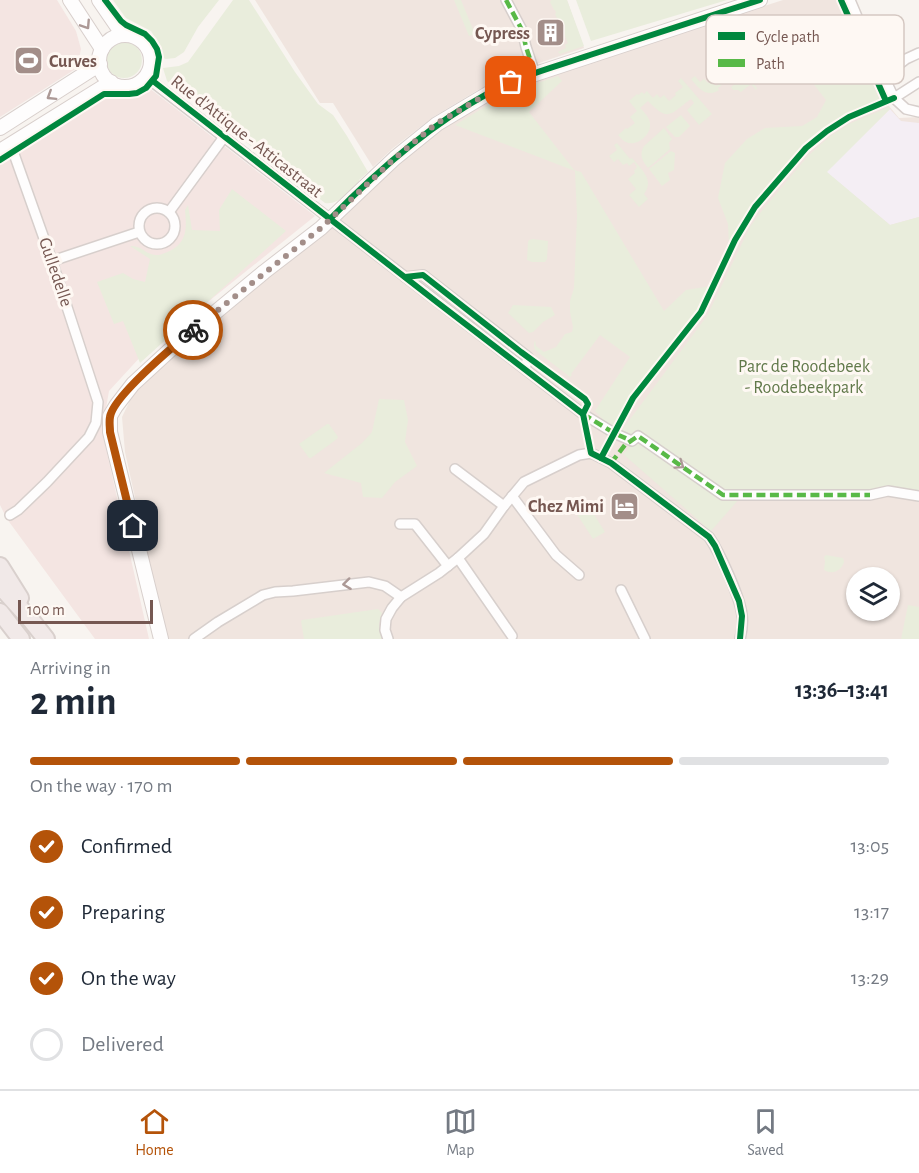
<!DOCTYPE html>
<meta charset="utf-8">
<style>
body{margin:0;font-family:"Alegreya Sans",sans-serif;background:#f2f2f3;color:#1f2937;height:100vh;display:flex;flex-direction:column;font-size:22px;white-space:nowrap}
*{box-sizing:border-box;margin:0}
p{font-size:20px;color:#747a83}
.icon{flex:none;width:33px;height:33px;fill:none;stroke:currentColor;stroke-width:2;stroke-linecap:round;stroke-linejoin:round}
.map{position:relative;height:639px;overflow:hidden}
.side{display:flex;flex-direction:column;background:#fff;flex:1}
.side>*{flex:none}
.tools{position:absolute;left:846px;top:567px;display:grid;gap:12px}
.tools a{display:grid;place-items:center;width:54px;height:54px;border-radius:50%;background:#fff;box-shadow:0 2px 4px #0004;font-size:30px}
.scale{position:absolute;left:18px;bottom:15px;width:135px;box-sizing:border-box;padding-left:6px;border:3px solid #755751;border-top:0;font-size:16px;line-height:21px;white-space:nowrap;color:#755751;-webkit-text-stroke:4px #fef8f3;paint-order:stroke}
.pin{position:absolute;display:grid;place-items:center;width:51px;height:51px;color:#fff;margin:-26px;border-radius:12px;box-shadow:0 3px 9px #0006}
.courier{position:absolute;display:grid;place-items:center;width:60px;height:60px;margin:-30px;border:4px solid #b45309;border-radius:50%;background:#fff;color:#222;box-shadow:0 2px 8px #0007}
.overview em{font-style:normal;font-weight:700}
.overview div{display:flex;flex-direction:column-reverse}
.overview{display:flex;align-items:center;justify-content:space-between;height:102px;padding:0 30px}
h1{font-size:39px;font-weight:700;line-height:45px}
.bar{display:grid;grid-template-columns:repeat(4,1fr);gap:9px 6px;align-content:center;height:72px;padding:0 30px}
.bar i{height:8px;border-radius:4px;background:#e0e1e3}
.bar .active{background:#b45309}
.bar p{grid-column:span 4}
ol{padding:0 30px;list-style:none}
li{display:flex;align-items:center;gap:18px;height:66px}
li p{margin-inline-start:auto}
li .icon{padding:6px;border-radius:50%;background:#b45309;color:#fff;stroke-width:4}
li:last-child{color:#747a83}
li i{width:33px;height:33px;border:3px solid #e0e1e3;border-radius:50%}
.tab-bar{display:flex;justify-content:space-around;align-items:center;height:84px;border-top:2px solid #e0e1e3;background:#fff;font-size:16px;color:#747a83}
.tab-bar a{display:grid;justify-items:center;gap:3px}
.tab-bar .active{color:#b45309}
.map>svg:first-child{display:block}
</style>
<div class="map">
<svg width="919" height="639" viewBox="0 0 919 639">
<rect width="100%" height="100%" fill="#f8f4f0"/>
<g fill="#f0e5df" fill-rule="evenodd">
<polygon points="255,0 567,0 584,48 530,66 478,90 433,117 392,149 373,167 333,103 320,103"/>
<path d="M783,0H841L889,106L899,118L919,117V639H166L125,452L122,417L137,386L330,226L398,163L456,119L504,90ZM856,578H890V610H856Z"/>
</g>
<g fill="#f4e5e2">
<polygon points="0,0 57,0 76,31 81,49 77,68 0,117"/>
<polygon points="149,88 315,216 143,354 109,391 102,431 149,639 95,639 7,519 0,505 0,163 105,94 134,95"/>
</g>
<polygon fill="#f4eef4" points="890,109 901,121 919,123 919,217 890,225 826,172"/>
<g fill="#e9eddc">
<polygon points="113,0 219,0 198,27 184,52 175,58 166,59 163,58 160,45 151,31 126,18"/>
<path d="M233,0H249L295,72L318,104L333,115L347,136L368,172L359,180L360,182C350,191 339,205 325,203L167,81L163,68L179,66L188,62Z"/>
<polygon points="454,0 461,0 475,34 469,36"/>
<polygon points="551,0 567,0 584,46 560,54 558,52 566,48 565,45 568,43 555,14 556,13 555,10 554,10 550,2"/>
<polygon points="576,0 727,0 591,41"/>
<circle cx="124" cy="60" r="18"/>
<polygon points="862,61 880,101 842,118 803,144 751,204 729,245 728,224 718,198 725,163 747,139 765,128 802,126 817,117 826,100 808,77 819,65 830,75"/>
<path d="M735,62L757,88L756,90L751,84L741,92L738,90H733L731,87L743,78L739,73L727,84L725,82L718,88L719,90C707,98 699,89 691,79L695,76L700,82L704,79L708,83L711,80L716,86L723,80L722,78L734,68L732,65Z"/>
<path d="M558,76L562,81L529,112L574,170L581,172L664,311L686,290L711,286L697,314L630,398L613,430L595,411L630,357L600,335L571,374L572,375L570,377L535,350C533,344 534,341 538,336L535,340L536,346L544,352L556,347L565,334L572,332L573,327L570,312V301L574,288L577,216L575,171L455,125L506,94Z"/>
<path d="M681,78L712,114L699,125L687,110L694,103L691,99C670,114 669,123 648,101L640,108C644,112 650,118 650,124C651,136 636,147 626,142C623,141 620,137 618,135L626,128L627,129L635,123L630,117L637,111L629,101L637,94L638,95L642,92L644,94L647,91L653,98L657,94L660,98L664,95L669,101L676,95L675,93L683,87L678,81Z"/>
<polygon points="889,107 890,109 827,172 890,225 919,217 919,491 725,492 638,435 631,438 619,434 707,316 750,227 761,212 808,156 829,137 851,123"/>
<polygon points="681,115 690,126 679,137 675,137 666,127"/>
<path d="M664,128L672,139L669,143L670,149L648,168C642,161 639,154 644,146Z"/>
<path d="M617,143L630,159L632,158C641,169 655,180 644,194L648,199L639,207L629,195L636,189L628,179L635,173L634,171L637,167L634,162L629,166L627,163L623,165L618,159L614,162L609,156L617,150L614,145Z"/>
<polygon points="671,151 675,153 674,170 668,173 670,180 662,186 649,169"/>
<path d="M232,189L286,231L140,363L123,321L114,324L97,282L123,273L133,279L145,282L150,259L130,246C139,245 143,251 151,254C157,256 160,255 165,253C187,245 187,230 185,210L188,205L192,230L220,231L219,210Z"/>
<polygon points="533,239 548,241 547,259 545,262 532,262 527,260 528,242 529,240"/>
<polygon points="513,305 551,307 555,315 543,322 533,332 529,333 508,313"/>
<polygon points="379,399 404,400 408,420 405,442 417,466 395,482 382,498 363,497 361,483 324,473 362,443 372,432"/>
<polygon points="327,424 329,424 338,437 337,439 311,458 309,458 299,444"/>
<polygon points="637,439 725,499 740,498 711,531 623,454"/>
<polygon points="585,500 605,532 593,539 573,508"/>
<path d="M826,555L843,558L844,562C841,571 833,575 824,570L825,561L824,557Z"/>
<polygon points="908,605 919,607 919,639 901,639"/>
<polygon points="378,609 382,613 379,624 382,639 304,639 301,621 302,620"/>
</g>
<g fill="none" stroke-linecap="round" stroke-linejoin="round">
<defs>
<g id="street">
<polyline points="506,0 522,30 526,47 535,74"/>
<polyline points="850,0 872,52 894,98 906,109 919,112"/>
<polyline points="884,76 906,59 919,53"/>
<polyline points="146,77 583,414 614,433 632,441 638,436 723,495 870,495 888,491 919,496"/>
<polyline points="894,98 919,82"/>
<circle cx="157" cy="226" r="18"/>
<polyline points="169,212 224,137"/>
<polyline points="52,261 139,232"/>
<polyline points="405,277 423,275 528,357 525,369"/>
<polyline points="455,469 504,506"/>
<polyline points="512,496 556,555 579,575"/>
<polyline points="10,515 18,510 47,482 89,437 96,423 98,402 52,261 14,154 13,143"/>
<polyline points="400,524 415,524 448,566"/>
<polyline points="458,558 512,636"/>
<polyline points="621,590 645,639"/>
<polyline points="194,639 218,622 263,595 275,592 293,591 369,582 385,586 401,597"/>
<path d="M388,639L385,630L386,619L392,608L401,597L439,573L458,558L484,534L504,506L524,482L579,455L591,453L611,463L709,537C720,553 740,597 742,615C743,623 742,631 740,639"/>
</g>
<g id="secondary">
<polyline points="70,0 102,49"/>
<polyline points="99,0 123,35"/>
<circle cx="125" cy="61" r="26"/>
<polyline points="0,128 100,64"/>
<polyline points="0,151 111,82"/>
<polyline points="161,639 110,432 110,416 116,406 133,384 170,350 264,272 321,228 395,158 437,124 489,93 511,82 760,0"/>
</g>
<g id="highway">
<polyline points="0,566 20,598"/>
<polyline points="0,586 31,620 46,639"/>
<polyline points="0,612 21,639"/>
</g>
</defs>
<use href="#street" stroke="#d7cfcc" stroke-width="12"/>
<use href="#secondary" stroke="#d8cfcc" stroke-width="16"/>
<use href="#highway" stroke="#d9d0cd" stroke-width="20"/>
<use href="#street" stroke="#fefdfd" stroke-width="9"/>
<use href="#secondary" stroke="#fefdfd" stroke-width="14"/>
<use href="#highway" stroke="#f1e9e8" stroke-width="16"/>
<g stroke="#58b947" stroke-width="4.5" stroke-dasharray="9 4.5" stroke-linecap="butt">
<polyline points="506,0 522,30 526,47 535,74"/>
<polyline points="583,414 614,433 632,441"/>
<polyline points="611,463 625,445 638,436 723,495 870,495"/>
</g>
<defs>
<g id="cycleway">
<polyline points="841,0 886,101"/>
<polyline points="153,81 438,303 583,414"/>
<polyline points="0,160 104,94 129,94 137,93 146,88 156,76 159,57 157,49 152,41 145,34 126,25 121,21 105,0"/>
<path d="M330,219C377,171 428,126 487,94C519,76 555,67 590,55C646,37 703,18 760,0"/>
<polyline points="405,277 423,275 521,352 585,399 588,404 583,414"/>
<polyline points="583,414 591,453 611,463 709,537 715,546 739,601 742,616 740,639"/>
<polyline points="601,458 633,398 701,312 735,240 755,207 806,148 827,131 849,117 894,98"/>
</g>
</defs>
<use href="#cycleway" stroke="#fef8f3" stroke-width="10"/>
<use href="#cycleway" stroke="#00873e" stroke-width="6"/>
</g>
<defs><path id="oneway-chevron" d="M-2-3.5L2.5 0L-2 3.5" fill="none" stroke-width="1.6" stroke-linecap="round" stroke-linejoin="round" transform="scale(1.5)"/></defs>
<g stroke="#ac9996">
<use href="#oneway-chevron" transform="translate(86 25) rotate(57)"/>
<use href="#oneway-chevron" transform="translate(51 96) rotate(148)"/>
<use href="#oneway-chevron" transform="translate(680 465) rotate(35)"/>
<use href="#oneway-chevron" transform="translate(347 584) rotate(173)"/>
</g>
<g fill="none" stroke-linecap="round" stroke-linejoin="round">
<polyline stroke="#a38e89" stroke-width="6" stroke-dasharray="0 10.8" points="193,330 321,228 395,158 436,124 489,93 511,82"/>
<path stroke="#b45309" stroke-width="8" d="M133,526L110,432C110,427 109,422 110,417C113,396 175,345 193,330"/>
</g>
<defs>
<symbol id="building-square" viewBox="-11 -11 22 22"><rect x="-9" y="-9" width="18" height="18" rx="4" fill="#a38e89" stroke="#fef8f3"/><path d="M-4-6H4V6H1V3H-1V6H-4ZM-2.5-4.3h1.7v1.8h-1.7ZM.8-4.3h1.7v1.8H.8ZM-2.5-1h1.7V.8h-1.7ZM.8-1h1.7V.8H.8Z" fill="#fff"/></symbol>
<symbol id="stadium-square" viewBox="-11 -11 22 22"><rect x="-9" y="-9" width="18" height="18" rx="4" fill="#a38e89" stroke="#fef8f3"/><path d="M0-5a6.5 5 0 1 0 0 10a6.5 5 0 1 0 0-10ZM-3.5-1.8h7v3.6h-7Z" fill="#fff"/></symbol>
<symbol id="hotel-square" viewBox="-11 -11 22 22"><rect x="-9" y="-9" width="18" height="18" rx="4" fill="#a38e89" stroke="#fef8f3"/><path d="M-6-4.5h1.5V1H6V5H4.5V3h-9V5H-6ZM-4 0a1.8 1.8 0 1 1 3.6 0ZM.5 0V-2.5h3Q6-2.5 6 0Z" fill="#fff"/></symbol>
</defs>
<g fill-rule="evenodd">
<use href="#building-square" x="534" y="16" width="33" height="33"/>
<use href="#stadium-square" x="12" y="44" width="33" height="33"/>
<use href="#hotel-square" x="608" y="490" width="33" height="33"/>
</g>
<g text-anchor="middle" stroke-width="6" stroke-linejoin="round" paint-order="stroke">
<g font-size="18" font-weight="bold" fill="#755751" stroke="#fef8f3" text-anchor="end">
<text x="530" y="39">Cypress</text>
<text x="49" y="67" text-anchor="start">Curves</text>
<text x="604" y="512">Chez Mimi</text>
</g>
<g font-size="18" fill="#755751" stroke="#fef8f3">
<text transform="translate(247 136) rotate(38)" y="6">Rue d'Attique - Atticastraat</text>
<text transform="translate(56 272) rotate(71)" y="6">Gulledelle</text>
</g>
<g font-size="18" fill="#61794a" stroke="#fef8f3">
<text x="804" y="372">Parc de Roodebeek<tspan x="804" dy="21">- Roodebeekpark</tspan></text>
</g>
</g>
<rect x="706" y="15" width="198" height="69" rx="9" fill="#fef8f3" stroke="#d5c8c2" stroke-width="1.5"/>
<rect x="718" y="32" width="27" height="8" fill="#00873e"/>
<rect x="718" y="59" width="27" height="8" fill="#58b947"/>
<g font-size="16" fill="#755751">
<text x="756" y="42">Cycle path</text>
<text x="756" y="69">Path</text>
</g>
</svg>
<div class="tools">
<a><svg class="icon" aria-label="layers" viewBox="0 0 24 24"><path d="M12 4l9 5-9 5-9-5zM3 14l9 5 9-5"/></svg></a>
</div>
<div class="scale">100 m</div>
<div class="pin" style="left:511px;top:82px;background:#ea580c"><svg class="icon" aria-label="bag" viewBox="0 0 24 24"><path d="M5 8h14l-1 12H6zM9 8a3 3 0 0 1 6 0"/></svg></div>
<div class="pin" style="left:133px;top:526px;background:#1f2937"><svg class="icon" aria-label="home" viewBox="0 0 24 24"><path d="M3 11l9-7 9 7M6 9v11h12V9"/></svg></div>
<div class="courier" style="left:193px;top:330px"><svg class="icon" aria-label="bike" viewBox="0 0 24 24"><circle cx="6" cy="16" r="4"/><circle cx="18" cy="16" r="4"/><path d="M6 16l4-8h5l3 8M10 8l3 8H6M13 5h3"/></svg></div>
</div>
<section class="side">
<div class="overview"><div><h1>2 min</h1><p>Arriving in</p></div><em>13:36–13:41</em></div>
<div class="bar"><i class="active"></i><i class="active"></i><i class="active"></i><i></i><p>On the way · 170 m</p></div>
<ol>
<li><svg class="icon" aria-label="check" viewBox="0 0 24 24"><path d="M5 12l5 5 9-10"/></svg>Confirmed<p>13:05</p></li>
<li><svg class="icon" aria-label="check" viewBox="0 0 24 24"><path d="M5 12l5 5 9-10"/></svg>Preparing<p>13:17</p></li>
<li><svg class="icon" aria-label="check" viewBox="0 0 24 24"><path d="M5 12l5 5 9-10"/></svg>On the way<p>13:29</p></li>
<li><i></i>Delivered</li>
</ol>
</section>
<nav class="tab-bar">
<a class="active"><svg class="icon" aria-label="home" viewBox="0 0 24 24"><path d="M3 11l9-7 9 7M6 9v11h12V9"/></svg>Home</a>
<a><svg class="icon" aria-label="map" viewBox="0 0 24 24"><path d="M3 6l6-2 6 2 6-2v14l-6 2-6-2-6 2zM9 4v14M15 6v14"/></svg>Map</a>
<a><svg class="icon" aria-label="saved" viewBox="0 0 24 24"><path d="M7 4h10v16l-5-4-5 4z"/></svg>Saved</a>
</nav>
